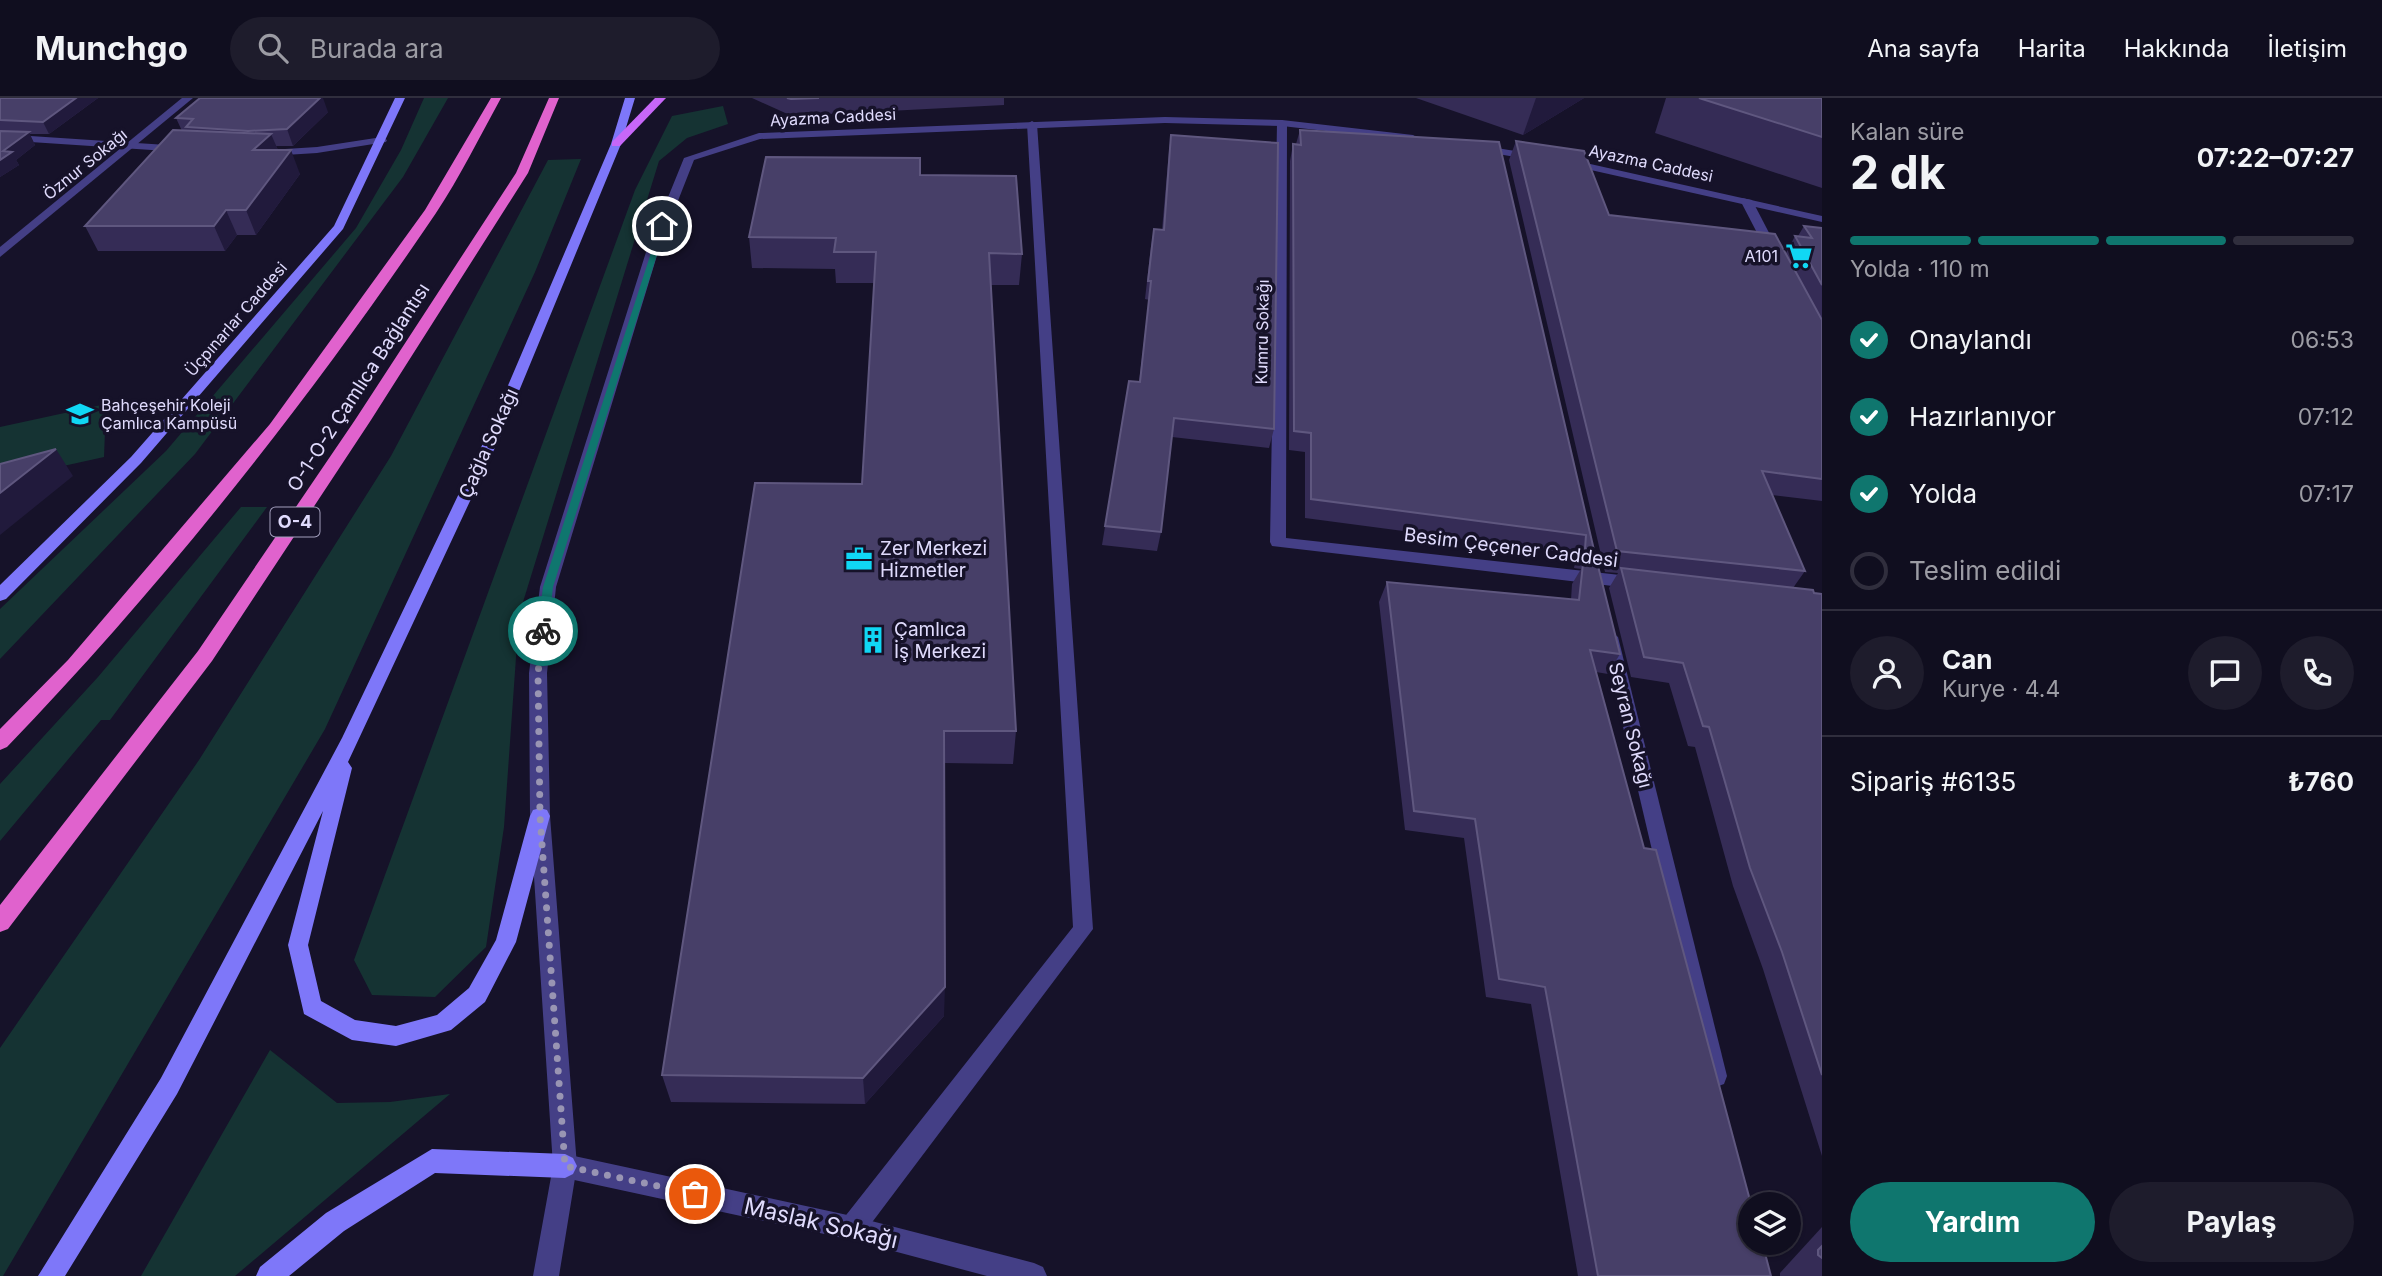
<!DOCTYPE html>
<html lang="tr">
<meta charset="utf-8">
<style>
body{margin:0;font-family:Inter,sans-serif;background:#1e1c2c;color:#f1f3f6;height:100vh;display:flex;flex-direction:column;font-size:26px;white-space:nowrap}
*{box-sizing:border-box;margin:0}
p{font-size:23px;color:#9c9ca4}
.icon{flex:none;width:38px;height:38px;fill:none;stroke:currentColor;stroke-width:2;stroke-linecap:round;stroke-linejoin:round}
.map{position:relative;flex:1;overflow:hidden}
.panel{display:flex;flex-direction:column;background:#100e1f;width:560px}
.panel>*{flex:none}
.controls{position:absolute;left:1738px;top:1094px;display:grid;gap:14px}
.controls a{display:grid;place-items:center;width:63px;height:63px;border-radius:50%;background:#100e1f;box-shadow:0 2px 5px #0004,0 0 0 2px #302e3d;font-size:35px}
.pin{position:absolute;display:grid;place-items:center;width:60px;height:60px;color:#fff;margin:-30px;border:4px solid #fff;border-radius:50%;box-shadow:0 2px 7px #0007}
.courier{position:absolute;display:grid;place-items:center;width:70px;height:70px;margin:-35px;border:5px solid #0f766e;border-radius:50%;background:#fff;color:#222;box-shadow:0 2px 9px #0007}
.overview em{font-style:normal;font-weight:700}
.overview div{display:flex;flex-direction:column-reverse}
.overview{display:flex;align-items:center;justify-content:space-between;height:119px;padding:0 28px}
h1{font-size:46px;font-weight:700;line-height:52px}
.bar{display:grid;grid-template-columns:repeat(4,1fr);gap:10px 7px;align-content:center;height:84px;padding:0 28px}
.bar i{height:9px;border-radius:5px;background:#302e3d}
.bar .selected{background:#0f766e}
.bar p{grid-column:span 4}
.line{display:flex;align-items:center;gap:18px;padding:0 28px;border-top:2px solid #302e3d}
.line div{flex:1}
.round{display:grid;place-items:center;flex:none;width:74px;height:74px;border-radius:37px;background:#1e1c2c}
ol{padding:0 28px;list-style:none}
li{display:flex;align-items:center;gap:21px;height:77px}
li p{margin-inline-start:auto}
li .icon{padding:7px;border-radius:50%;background:#0f766e;color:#fff;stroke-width:4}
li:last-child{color:#9c9ca4}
li i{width:38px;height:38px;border:4px solid #302e3d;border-radius:50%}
.primary-button{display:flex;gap:14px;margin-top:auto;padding:14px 28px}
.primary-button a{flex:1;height:80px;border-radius:42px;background:#0f766e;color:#fff;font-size:28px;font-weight:700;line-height:80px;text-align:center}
.primary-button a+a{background:#1e1c2c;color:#f1f3f6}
header{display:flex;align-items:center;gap:42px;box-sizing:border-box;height:98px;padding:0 35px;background:#100e1f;border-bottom:2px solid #302e3d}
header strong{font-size:33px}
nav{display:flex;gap:38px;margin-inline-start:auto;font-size:24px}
.search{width:490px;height:63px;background:#1e1c2c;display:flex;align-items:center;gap:18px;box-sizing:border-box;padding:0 24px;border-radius:38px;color:#9c9ca4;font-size:26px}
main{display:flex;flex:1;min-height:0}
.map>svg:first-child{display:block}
</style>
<header>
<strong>Munchgo</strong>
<div class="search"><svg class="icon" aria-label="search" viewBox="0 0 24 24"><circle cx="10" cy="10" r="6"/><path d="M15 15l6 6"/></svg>Burada ara</div>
<nav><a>Ana sayfa</a><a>Harita</a><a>Hakkında</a><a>İletişim</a></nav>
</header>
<main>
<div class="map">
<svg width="1822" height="1178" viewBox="0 0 1822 1178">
<rect width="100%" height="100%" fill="#161229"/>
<g fill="#153333">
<polygon points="424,0 448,0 403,79 195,356 0,561 0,511 166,353 356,130 401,52"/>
<polygon points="723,8 728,26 687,40 659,63 519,517 504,729 486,849 435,899 372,897 354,862 635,92 672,18"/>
<polygon points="581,61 535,174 325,631 3,1178 0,1178 0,950 199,662 391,358 548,62"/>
<polygon points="106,306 104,359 0,382 0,329"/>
<polygon points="241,409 267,409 110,622 101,622 0,743 0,686 98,579"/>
<polygon points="270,952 337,1005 390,1004 450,996 235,1178 141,1178"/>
</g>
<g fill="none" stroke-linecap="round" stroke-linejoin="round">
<polygon fill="#443f86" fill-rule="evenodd" points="1032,23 1037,26 1093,831 861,1139 852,1142 843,1139 840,1130 843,1121 1073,829 1027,26"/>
<g fill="#443f86" fill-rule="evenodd">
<polygon points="1282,22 1287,25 1286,440 1638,479 1644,481 1646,485 1644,489 1638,491 1272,448 1270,444 1277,25"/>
<polygon points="0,36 182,48 187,51 182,54 0,42"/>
<polygon points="382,39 387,42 386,44 317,55 269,58 264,55 269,52 317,49"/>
<polygon points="1742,100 1752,102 1779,154 1777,157 1767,154 1740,102"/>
<polygon points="1610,533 1618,539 1727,978 1724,986 1716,989 1708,986 1705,978 1602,539"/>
<polygon points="565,1056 852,1118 1034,1165 1043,1169 1047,1178 987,1178 852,1142 565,1080 557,1076 553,1068 557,1060"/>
</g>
<g fill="#443f86" fill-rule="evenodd">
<polygon points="182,0 193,0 0,159 0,149"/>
<polygon points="1165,19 1282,22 1413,37 1418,40 1413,43 1282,28 1165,25 760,41 694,62 659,151 556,489 547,575 550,718 577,1068 559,1178 533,1178 553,1068 530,718 529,575 540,489 647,151 684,60 759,35"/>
<polygon points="1478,47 1534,56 1539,59 1534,62 1474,52 1473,50"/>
<polygon points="1568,61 1822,118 1822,124 1564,66 1563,64"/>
</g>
<g fill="#7e77f9" fill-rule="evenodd">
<polygon points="395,0 405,0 343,131 141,365 6,501 0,503 0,487 131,359 334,128"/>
<polygon points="625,0 635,0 621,46 500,339 348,664 352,670 308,847 321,903 355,922 396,928 437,917 469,890 496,842 530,718 533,712 540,710 547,712 550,718 516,844 485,904 451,932 396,948 352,942 304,916 288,847 323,713 177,996 65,1178 38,1178 161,980 342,640 486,339 611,46"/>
<polygon points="432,1051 565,1056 573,1060 577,1068 573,1076 565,1080 435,1075 344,1133 289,1178 256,1178 260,1169 326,1115"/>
</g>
<polygon fill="#c767f8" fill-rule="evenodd" points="655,0 666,0 620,48 612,48 612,44"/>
<g fill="#e062cd" fill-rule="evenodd">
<path d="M491,0H501C480,38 460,79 436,115C308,304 165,485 7,649L0,652V631L68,562L270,326L425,112Z"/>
<polygon points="549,0 559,0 528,75 371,322 212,563 8,831 0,834 0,807 198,553 355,322 516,75"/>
</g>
</g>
<g fill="#352c56">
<polygon points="0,0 98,0 49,36 29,36 35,47 16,62 19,67 0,79"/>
<polygon points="752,0 1004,0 1004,7 792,18"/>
<polygon points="1416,0 1584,0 1523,37"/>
<polygon points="1666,0 1822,0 1822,90 1655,35"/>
<polygon points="328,14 293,48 276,48 278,52 300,76 256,137 237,137 225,153 98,153 85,128 182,33 176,20"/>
<polygon points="1300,32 1499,44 1594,452 1586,466 1620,556 1608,576 1596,574 1644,750 1771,1178 1578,1178 1531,906 1486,899 1464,740 1405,732 1379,504 1387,484 1571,502 1572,486 1581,471 1574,470 1576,456 1305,420 1305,354 1289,352 1290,63 1293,46 1296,46"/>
<polygon points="1171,37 1274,331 1269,350 1172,339 1161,434 1157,453 1102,447 1129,283 1139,284 1149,202 1145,201 1151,148 1154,131 1162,132 1169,53"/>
<polygon points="1516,43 1609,117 1786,155 1795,138 1798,138 1804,128 1822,130 1822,403 1772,397 1805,473 1793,490 1822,496 1822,1058 1763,871 1733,788 1695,649 1688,648 1669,585 1631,579 1609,490 1618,475 1605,474 1509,62"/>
<polygon points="920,77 1022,156 1019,187 991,187 1016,633 1013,666 944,665 944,918 865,1006 671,1004 662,977 862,386 874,185 836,185 835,171 752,170 749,139"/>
<polygon points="1822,1129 1822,1178 1780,1178 1780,1175"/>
</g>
<g fill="#211a3c">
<polygon points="76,0 98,0 49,36 43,24"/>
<polygon points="320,0 323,0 328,14 293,48 287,31"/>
<polygon points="1536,0 1584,0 1523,37"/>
<polygon points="29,34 35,47 16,62 19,67 0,79 0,62 3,53"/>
<polygon points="271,36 281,59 253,52"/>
<polygon points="291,52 300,76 256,137 246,112"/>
<polygon points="226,112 237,137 225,153 214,128"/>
<polygon points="56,351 73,378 0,437 0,395"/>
<polygon points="945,889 944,918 865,1006 863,980"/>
</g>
<g fill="#473f68" stroke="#5f577f" stroke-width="2">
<polygon points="0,0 76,0 43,24 0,22"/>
<polygon points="200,0 320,0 287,31 248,33 186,29 193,21 176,20"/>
<polygon points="787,0 819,0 791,1"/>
<polygon points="1699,0 1822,0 1822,39"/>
<polygon points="173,32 271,36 253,52 291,52 246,112 226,112 214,128 85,128"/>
<polygon points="1300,32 1499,44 1594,452 1585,451 1586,437 1311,401 1311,335 1294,333 1293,46 1301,47"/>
<polygon points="0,33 29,34 3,53 12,54 0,62"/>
<polygon points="1171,37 1278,45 1274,331 1174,320 1161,434 1105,428 1129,283 1140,284 1151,183 1148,183 1154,131 1164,132"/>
<polygon points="1516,43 1584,53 1609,117 1775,136 1822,222 1822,381 1762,373 1805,473 1617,453"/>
<polygon points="766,59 920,60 920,77 1016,78 1022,156 989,155 1016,633 944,633 945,889 863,980 662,977 755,385 862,386 876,154 834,154 836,140 749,139"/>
<polygon points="1804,128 1822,130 1822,187 1795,138 1812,140"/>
<polygon points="56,351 0,395 0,366"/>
<polygon points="1583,466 1598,468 1620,556 1590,552 1644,750 1656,752 1751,1106 1750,1106 1750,1144 1762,1144 1771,1178 1598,1178 1545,889 1499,881 1475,721 1414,713 1387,484 1579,502"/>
<polygon points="1621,470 1813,492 1814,495 1822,496 1822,977 1782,854 1750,770 1709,629 1703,628 1683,565 1644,559"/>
<polygon points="1822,1148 1822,1160 1818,1157 1818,1152"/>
</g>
<polygon fill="#0f766e" points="660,127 666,128 553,489 548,533 543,537 537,533 543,489"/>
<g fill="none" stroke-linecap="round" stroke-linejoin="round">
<polyline stroke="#9995b3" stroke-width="7" stroke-dasharray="0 12.6" points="543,533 538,575 540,718 565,1068 695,1096"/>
</g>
<defs>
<symbol id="supermarket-bare" viewBox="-9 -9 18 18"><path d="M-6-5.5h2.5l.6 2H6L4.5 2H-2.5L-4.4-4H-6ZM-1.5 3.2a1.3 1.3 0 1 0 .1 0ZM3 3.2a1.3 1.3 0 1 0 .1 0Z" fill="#10d7f4" stroke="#161229" stroke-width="2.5" paint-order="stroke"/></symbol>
<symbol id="school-bare" viewBox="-9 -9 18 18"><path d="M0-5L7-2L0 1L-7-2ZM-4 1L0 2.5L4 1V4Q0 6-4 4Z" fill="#10d7f4" stroke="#161229" stroke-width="2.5" paint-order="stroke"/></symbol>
<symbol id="office-bare" viewBox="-9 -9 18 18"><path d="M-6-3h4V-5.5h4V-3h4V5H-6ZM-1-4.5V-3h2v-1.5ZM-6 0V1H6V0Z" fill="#10d7f4" stroke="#161229" stroke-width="2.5" paint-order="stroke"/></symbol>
<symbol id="building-bare" viewBox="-9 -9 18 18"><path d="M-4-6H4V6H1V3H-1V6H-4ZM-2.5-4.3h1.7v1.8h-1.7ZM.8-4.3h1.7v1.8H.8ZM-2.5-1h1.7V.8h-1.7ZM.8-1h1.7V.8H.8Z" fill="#10d7f4" stroke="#161229" stroke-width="2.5" paint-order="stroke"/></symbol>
</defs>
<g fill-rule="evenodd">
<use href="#supermarket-bare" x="1780" y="139" width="38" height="38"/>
<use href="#school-bare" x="61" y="297" width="38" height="38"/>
<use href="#office-bare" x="840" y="442" width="38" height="38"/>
<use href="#building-bare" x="854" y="523" width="38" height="38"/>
</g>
<g text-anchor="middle" stroke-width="7" stroke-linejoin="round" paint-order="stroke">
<g font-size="16" fill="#e0dbfd" stroke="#161229">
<text transform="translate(833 19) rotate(-3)" y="6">Ayazma Caddesi</text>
<text transform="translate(1651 65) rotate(12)" y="6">Ayazma Caddesi</text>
<text transform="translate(85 66) rotate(-39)" y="6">Öznur Sokağı</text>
<text transform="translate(236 221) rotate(-49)" y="6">Üçpınarlar Caddesi</text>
<text transform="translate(1262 234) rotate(-89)" y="6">Kumru Sokağı</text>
</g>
<g font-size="16" fill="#e0dbfd" stroke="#161229" text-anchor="end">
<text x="1778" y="164">A101</text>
<text x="101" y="313" text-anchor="start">Bahçeşehir Koleji<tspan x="101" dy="18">Çamlıca Kampüsü</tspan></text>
</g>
<rect fill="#161229" stroke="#a39fbd" stroke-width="2" x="270.5" y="409.5" width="49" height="29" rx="5"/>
<g font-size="18" font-weight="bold" fill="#e0dbfd">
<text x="295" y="430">O-4</text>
</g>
<g font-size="19" fill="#e0dbfd" stroke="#161229">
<text transform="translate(358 289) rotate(-57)" y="7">O-1-O-2 Çamlıca Bağlantısı</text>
<text transform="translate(488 345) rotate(-66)" y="7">Çağla Sokağı</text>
<text transform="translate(1511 449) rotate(7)" y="7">Besim Çeçener Caddesi</text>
<text transform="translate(1631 627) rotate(76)" y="7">Seyran Sokağı</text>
</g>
<g font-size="19" fill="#e0dbfd" stroke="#161229" text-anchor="start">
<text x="880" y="457">Zer Merkezi<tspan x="880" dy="22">Hizmetler</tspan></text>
<text x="894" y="538">Çamlıca<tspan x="894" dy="22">İş Merkezi</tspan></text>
</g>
<g font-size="23" fill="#e0dbfd" stroke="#161229">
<text transform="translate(821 1125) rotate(13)" y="8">Maslak Sokağı</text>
</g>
</g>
</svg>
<div class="controls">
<a><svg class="icon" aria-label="layers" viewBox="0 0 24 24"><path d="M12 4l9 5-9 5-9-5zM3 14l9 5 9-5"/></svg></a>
</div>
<div class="pin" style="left:695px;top:1096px;background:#ea580c"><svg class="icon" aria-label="bag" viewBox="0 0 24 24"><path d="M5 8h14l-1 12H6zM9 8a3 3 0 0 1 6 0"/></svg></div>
<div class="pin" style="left:662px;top:128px;background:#1f2937"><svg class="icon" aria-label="home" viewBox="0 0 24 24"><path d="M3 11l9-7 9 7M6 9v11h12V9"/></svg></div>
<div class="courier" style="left:543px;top:533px"><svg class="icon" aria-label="bike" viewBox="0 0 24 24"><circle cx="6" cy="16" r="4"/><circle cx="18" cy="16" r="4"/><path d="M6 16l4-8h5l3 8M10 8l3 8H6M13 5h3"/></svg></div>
</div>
<section class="panel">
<div class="overview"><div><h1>2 dk</h1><p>Kalan süre</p></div><em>07:22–07:27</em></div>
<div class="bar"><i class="selected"></i><i class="selected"></i><i class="selected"></i><i></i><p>Yolda · 110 m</p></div>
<ol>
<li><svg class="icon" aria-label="check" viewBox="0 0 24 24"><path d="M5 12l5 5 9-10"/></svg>Onaylandı<p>06:53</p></li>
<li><svg class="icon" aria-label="check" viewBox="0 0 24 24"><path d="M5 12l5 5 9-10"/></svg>Hazırlanıyor<p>07:12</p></li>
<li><svg class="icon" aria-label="check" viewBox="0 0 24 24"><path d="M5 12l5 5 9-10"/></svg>Yolda<p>07:17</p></li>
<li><i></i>Teslim edildi</li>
</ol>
<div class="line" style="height:126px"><a class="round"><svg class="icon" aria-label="person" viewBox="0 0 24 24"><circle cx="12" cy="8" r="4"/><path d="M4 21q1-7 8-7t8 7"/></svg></a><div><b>Can</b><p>Kurye · 4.4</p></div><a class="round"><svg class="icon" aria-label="chat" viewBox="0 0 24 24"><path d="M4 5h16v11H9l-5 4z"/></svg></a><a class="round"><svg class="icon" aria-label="phone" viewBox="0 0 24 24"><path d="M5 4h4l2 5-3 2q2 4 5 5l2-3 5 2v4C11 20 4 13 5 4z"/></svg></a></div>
<div class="line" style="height:91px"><div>Sipariş #6135</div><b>₺760</b></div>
<div class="primary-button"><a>Yardım</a><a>Paylaş</a></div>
</section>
</main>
